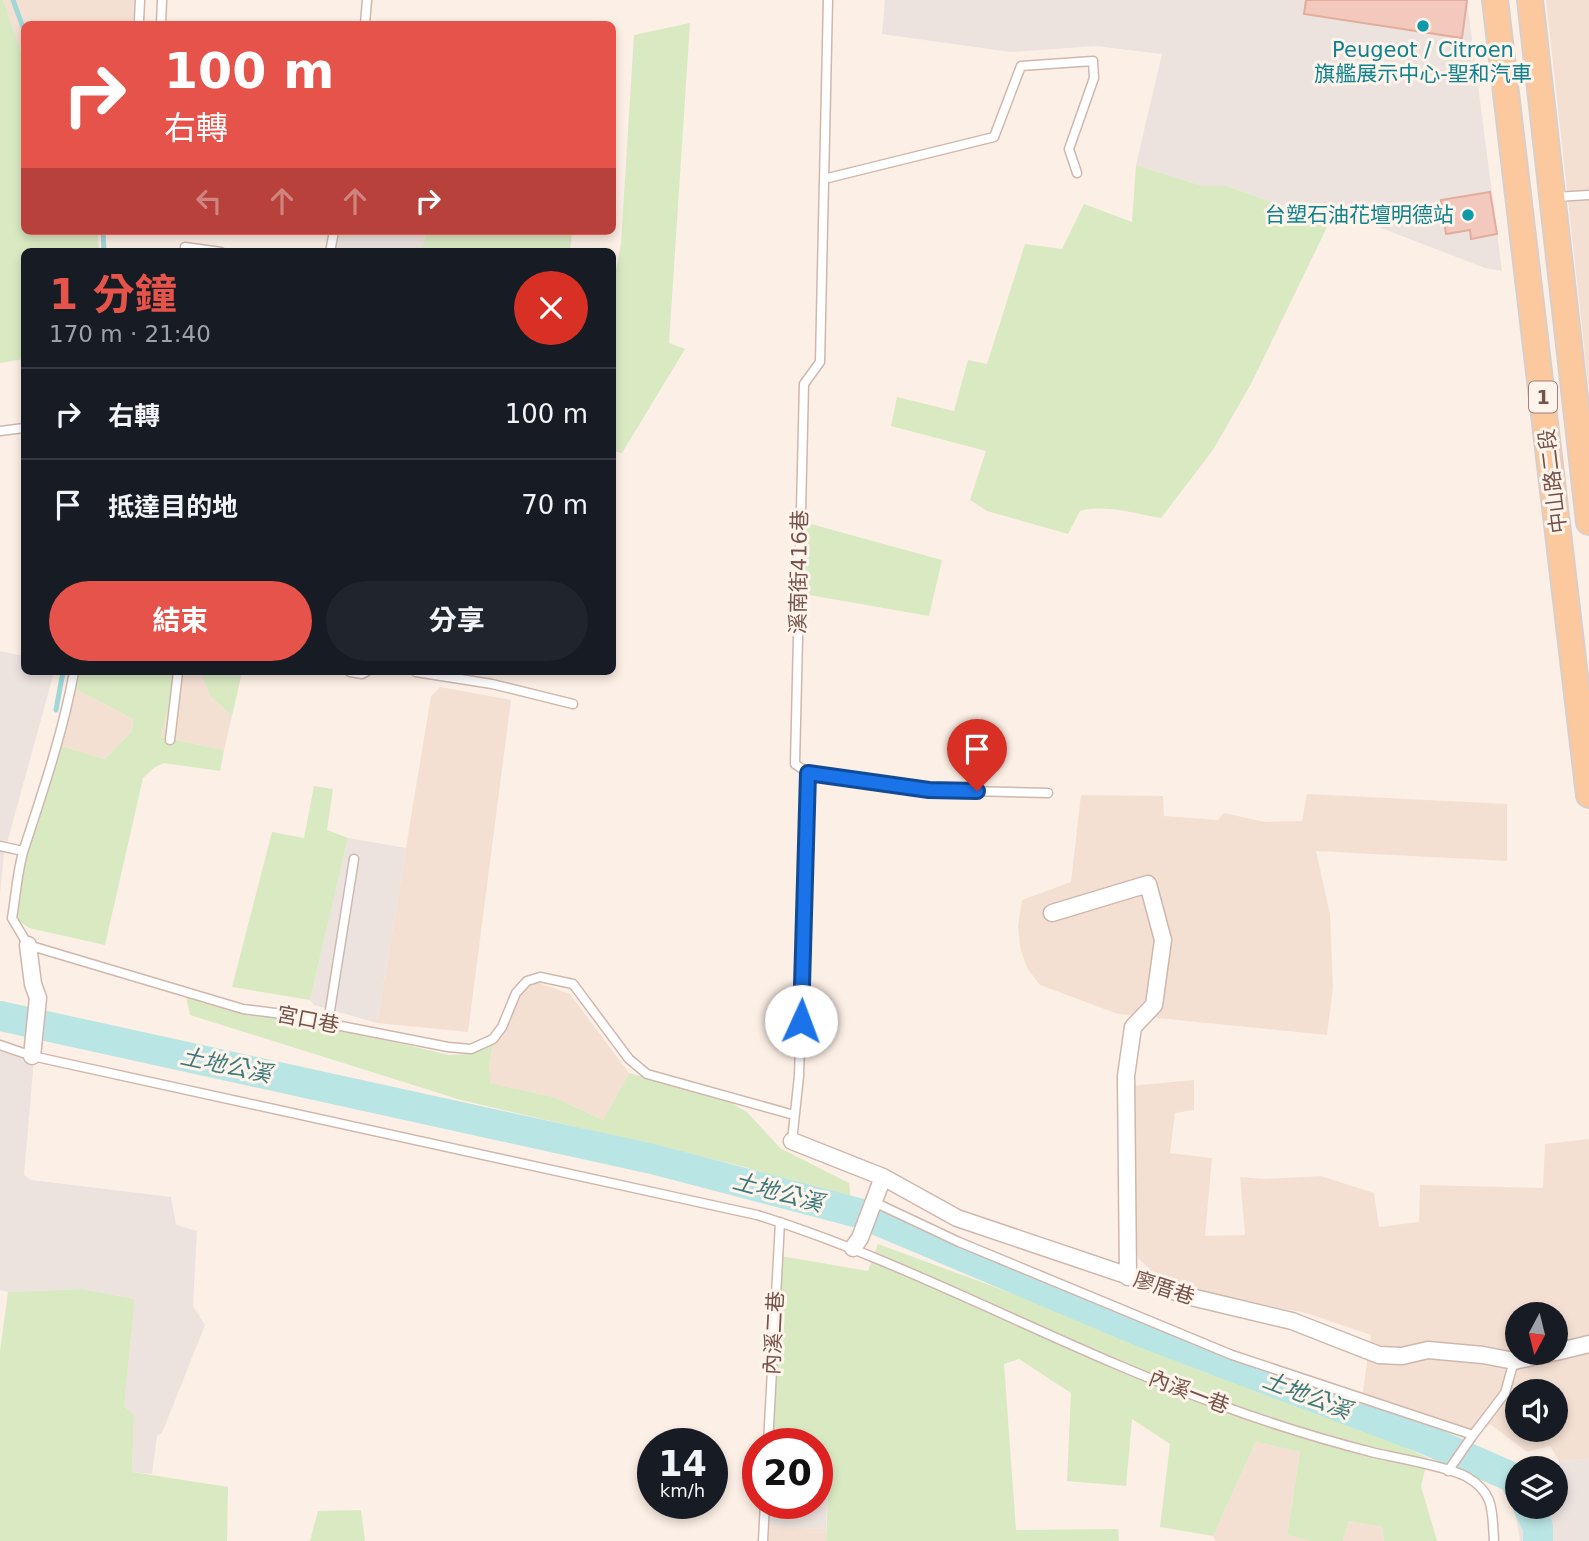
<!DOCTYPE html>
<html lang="zh-TW">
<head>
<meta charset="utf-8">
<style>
	body { margin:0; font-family:"DejaVu Sans","Noto Sans TC",sans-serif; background:#20242c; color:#f1f3f6; height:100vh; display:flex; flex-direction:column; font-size:26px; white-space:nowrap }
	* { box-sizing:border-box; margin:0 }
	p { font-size:23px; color:#9ea1a6 }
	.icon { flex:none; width:38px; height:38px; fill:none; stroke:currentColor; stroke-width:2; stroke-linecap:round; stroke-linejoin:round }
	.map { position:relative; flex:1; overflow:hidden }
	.panel { position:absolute; left:21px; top:248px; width:595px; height:427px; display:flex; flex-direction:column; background:#171b24; border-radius:10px; box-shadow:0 4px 10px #0003 }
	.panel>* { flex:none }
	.top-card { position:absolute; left:21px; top:21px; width:595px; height:214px; border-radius:10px; box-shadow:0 4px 10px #0003; background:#e6534a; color:#fff; overflow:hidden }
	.needle { width:46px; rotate:187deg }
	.fabs { position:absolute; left:1505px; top:1302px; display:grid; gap:14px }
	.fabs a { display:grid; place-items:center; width:63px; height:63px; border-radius:50%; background:#171b24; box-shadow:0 4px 10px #0003; font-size:35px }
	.speed { position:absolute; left:637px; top:1428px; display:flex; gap:14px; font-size:35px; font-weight:700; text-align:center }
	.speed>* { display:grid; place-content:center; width:91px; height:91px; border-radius:50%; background:#171b24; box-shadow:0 4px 10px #0003; line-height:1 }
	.speed small { font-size:18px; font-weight:400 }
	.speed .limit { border:10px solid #d22; background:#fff; color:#111 }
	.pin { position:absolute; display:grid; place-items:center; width:60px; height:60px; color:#fff; margin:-72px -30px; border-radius:50% 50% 50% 0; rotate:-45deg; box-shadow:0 0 7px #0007 }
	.pin .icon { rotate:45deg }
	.me { position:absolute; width:77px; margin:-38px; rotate:2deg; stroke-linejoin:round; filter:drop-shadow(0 0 5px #0008) }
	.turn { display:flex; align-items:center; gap:24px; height:147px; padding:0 28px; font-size:32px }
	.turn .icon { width:91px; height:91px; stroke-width:2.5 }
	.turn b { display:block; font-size:49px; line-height:60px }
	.lanes { display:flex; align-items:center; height:66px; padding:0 28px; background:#0003; justify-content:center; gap:35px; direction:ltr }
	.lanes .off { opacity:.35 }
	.round { display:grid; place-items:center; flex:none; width:74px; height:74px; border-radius:37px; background:#20242c }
	.summary { display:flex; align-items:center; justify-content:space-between; height:119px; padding:0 28px }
	h1 { font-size:42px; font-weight:700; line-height:52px; color:#e6534a }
	.primary-button { display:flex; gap:14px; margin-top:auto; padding:14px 28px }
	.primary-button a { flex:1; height:80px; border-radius:42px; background:#e6534a; color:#fff; font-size:28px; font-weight:700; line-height:80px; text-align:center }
	.primary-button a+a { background:#20242c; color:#f1f3f6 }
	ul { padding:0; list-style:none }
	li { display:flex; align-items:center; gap:21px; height:91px; padding:0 28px; border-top:2px solid #363941 }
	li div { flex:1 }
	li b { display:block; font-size:26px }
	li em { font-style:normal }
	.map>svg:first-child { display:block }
</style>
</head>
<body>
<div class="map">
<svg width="1589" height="1541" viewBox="0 0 1589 1541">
	<rect width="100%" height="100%" fill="#fcefe5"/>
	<!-- residential -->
	<path fill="#f4e0d3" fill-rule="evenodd" d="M 3,0 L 135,0 L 133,24 L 24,24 L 24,59 Z
		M 1546,0 L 1589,0 L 1589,391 Z
		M 171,672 L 200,672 L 211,697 L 232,716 L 224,750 L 161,737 L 173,689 Z
		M 67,685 L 133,719 L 132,731 L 105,759 L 55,744 Z
		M 440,687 L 511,700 L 468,1032 L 377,1023 L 431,696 Z
		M 1307,794 L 1507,804 L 1507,861 L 1316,851 L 1330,914 L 1333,987 L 1327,1035 L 1118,1014 L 1040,985 L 1027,968 L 1020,947 L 1018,926 L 1022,900 L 1071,882 L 1081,795 L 1163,796 L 1164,816 L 1218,820 L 1224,813 L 1265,822 L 1302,821 Z
		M 536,982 L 570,994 L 629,1073 L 603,1120 L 554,1097 L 489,1083 L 489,1065 L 494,1041 L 511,991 L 518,985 Z
		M 1194,1080 L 1194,1110 L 1175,1113 L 1170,1153 L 1212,1158 L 1205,1236 L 1245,1235 L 1240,1177 L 1264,1179 L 1321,1176 L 1374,1193 L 1379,1227 L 1419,1222 L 1420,1185 L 1543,1188 L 1545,1144 L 1589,1139 L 1589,1459 L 1559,1461 L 1550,1446 L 1527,1452 L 1490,1424 L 1474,1438 L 1362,1397 L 1371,1335 L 1306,1313 L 1193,1290 L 1162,1280 L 1153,1272 L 1139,1259 L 1132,1245 L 1129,1086 ZM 1517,1314 L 1556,1314 L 1556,1353 L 1517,1353 ZM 1517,1391 L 1556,1391 L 1556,1430 L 1517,1430 Z
		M 1256,1442 L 1300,1452 L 1287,1535 L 1311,1541 L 1215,1541 L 1213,1536 Z
		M 1349,1521 L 1382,1527 L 1384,1541 L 1343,1541 Z
		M 761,1526 L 826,1529 L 826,1541 L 760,1541 Z"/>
	<!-- industrial -->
	<path fill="#ece3df" d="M 885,0 L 1467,0 L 1502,271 L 1485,268 L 1358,219 L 1333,217 L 1329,223 L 1227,186 L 1203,186 L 1136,165 L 1162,54 L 1096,46 L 1011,52 L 882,34 Z
		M 334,231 L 427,231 L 421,252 L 332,252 Z
		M 0,651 L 24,656 L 24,672 L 54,672 L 4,854 L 0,893 Z
		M 348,838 L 406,848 L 377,1023 L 314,1005 L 310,1000 Z
		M 0,1049 L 34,1059 L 24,1175 L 31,1180 L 171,1197 L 176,1225 L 197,1231 L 193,1306 L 205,1325 L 162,1433 L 157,1435 L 152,1474 L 132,1472 L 134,1415 L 124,1406 L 135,1299 L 82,1289 L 9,1292 L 0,1290 Z
		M 1589,1459 L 1589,1541 L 1520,1541 L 1512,1491 L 1517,1490 L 1517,1507 L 1556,1507 L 1556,1485 L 1561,1484 L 1559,1461 Z
		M 817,1466 L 829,1468 L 826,1529 L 761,1526 L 762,1503 L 817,1503 Z"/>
	<!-- green -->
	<path fill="#d9eac3" d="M 0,0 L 3,0 L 24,59 L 24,231 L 98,231 L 99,252 L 24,252 L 24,359 L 0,363 Z
		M 690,23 L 669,343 L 685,349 L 622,453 L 613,451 L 613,287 L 621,243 L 634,35 Z
		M 1136,165 L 1203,186 L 1227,186 L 1329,223 L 1251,384 L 1213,450 L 1161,518 C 1134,514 1107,504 1080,511 L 1068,534 L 987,511 L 970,500 L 986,451 L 891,426 L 897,397 L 954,411 L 968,360 L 987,364 L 1025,244 L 1062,249 L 1084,204 L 1132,222 Z
		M 427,231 L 572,231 L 570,252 L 421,252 Z
		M 800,521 L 942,560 L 929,616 L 798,593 Z
		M 69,672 L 171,672 L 173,689 L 161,737 L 224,750 L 220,771 L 164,763 L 154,768 L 143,778 L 105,945 L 29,928 L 19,921 L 14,914 L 19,856 L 55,744 L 105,759 L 132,731 L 133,719 L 67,685 Z
		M 200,672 L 242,672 L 232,716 L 211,697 Z
		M 314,786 L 333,789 L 327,830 L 348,838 L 310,1000 L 232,987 L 272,832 L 304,838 Z
		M 186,997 L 227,1003 L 449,1055 L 467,1054 L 494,1041 L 489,1065 L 490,1083 L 554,1097 L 603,1120 L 629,1073 L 728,1101 L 747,1112 L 780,1148 L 849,1183 L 851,1200 L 745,1167 L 461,1100 L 190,1015 Z
		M 878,1244 L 1304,1401 L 1428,1458 L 1421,1486 L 1437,1541 L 1384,1541 L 1382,1527 L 1349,1521 L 1343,1541 L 1311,1541 L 1287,1535 L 1300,1452 L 1256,1442 L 1213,1536 L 1160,1527 L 1170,1444 L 1132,1419 L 1126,1486 L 1067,1481 L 1071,1393 L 1019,1359 L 1004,1364 L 1016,1530 L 1118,1529 L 1119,1541 L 826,1541 L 829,1469 L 817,1466 L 817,1444 L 766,1443 L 781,1256 L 868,1271 Z
		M 82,1289 L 135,1299 L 124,1406 L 134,1415 L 132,1472 L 228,1487 L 227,1541 L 0,1541 L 0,1351 L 8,1292 Z
		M 361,1510 L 365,1541 L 397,1541 L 310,1541 L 318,1511 Z"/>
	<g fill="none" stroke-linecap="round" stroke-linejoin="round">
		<!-- stream -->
		<path stroke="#9fd8d7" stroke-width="5" d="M 13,0 L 24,30
			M 103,231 L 104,252
			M 56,710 L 63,672"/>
		<!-- river -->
		<path stroke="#b9e6e5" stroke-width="30" d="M 0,1016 L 652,1159 L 862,1214 L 1144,1333 L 1427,1440 L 1514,1478 L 1517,1485
			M 1528,1507 L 1538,1527 L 1538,1541"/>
	</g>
	<!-- building -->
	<path fill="#f2c9bc" stroke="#e4ac9d" stroke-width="2" d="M 1306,0 L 1467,0 L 1462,38 L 1304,14 Z
		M 1490,192 L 1497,234 L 1471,239 L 1470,230 L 1446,234 L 1441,200 Z"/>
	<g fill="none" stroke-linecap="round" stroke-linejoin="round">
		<!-- service casing -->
		<g stroke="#d0b7ae" stroke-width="11">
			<path id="service" d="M 139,21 L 140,0
				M 161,24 L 162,0
				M 365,24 L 367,0
				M 824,179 L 994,137 L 1021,66 L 1093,61 L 1094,78 L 1069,149 L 1077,173
				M 1555,197 L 1589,195
				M 185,252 L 185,247 L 221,252
				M 330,252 L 334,231
				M 0,431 L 24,428
				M 74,672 C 63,732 43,791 24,849 C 17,871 16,896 12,918 L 28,945 L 243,1009 L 275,1013 L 448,1047 L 471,1049 L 493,1039 L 502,1027 L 516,993 L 527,981 L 540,977 L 573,984 L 629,1059 L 647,1074 L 794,1115
				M 350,672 L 362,674 L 366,672
				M 416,672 L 492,684 L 573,704
				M 170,740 L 178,672
				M 808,773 L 929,790 L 1048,793
				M 0,846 L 23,851
				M 328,1023 L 354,859
				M 0,1045 L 32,1056 L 757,1215 C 918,1265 1065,1351 1223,1406 C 1272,1424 1324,1440 1375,1453 C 1398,1458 1449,1467 1467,1477 C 1495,1493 1492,1512 1494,1541
				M 792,1141 L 799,1076 L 808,773 L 795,764 L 804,384 L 820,362 L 828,0
				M 874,1202 L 959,1242 L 1232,1355 L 1473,1435 L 1505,1393 L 1514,1361
				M 768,1444 L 780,1222
				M 1448,1471 L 1473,1435
				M 763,1541 L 765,1503"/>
		</g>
		<!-- minor casing -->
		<g stroke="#d0b7ae" stroke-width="19">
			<path id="minor" d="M 1052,913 L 1148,884 L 1163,940 L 1154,1005 L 1133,1027 L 1126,1076 L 1128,1277
				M 28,945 L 33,984 L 38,998 L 32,1056
				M 792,1141 L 883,1177 L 957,1218 L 1191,1297 L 1292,1321 L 1379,1355 L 1402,1356 L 1428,1350 L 1483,1355 L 1514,1361 L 1551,1353
				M 853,1248 L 860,1238 L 883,1177
				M 1556,1352 L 1589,1344"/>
		</g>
		<!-- primary casing -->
		<g stroke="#d8cfcc" stroke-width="28">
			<path id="primary" d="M 1495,0 L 1589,795
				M 1530,0 L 1589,522"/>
		</g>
		<!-- service -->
		<use href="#service" stroke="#fff" stroke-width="8"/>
		<!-- minor -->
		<use href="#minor" stroke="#fff" stroke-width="16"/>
		<!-- primary -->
		<use href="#primary" stroke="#fbc99d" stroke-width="24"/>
	</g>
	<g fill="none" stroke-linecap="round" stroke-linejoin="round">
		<!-- route casing -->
		<g stroke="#114b97" stroke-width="18">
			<path id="route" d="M 801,1021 L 808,773 L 929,790 L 977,791"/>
		</g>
		<!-- route -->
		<use href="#route" stroke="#1a73e8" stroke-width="12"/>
	</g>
	<!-- markers -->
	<g fill="#0f9aa8" stroke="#fff4eb" stroke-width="2.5">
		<circle cx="1423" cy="26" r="7"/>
		<circle cx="1468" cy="215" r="7"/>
	</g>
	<g text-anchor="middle" stroke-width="6" stroke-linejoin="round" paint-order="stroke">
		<!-- shield labels -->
		<rect fill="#fff4eb" stroke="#9e837a" stroke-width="2" x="1529" y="381.5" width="28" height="31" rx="5"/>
		<g font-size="19" font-weight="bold" fill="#75524a">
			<text x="1543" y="404">1</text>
		</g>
		<!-- culture labels -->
		<g font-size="21" fill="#0d838f" stroke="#fff4eb">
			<text x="1423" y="57">Peugeot / Citroen<tspan x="1423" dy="24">旗艦展示中心-聖和汽車</tspan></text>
			<text x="1454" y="222" text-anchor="end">台塑石油花壇明德站</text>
		</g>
		<!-- street labels -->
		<g font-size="21" fill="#75524a" stroke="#fff4eb">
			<text transform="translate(1553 481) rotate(-97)" y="7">中山路二段</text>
			<text transform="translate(799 572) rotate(-89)" y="7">溪南街416巷</text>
			<text transform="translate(308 1020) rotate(11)" y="7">宮口巷</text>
			<text transform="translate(1164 1288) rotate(18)" y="7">廖厝巷</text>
			<text transform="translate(774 1333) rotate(-87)" y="7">內溪二巷</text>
			<text transform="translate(1189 1392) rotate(21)" y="7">內溪一巷</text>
		</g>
		<!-- water labels -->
		<g font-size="23" font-style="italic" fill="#3d7a7b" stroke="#fff4eb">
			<text transform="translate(226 1065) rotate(12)" y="8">土地公溪</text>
			<text transform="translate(778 1192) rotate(15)" y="8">土地公溪</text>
			<text transform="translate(1307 1395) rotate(21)" y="8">土地公溪</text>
		</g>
	</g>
</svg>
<div class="fabs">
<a><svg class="needle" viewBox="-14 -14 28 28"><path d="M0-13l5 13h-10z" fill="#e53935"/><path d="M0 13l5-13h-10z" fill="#9ea1a6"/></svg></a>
<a><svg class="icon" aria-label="sound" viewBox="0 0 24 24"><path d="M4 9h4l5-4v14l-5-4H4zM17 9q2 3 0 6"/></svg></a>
<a><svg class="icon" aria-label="layers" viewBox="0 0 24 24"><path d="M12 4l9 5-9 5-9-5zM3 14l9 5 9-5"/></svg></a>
</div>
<div class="speed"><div>14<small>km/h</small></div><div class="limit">20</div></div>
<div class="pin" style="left:977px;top:791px;background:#d93025"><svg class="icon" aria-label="arrive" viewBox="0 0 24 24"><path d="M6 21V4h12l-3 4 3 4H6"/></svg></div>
<svg class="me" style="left:801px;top:1021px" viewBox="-20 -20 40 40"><circle r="19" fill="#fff"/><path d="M0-13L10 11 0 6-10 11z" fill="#1a73e8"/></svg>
<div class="top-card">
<div class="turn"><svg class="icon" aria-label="right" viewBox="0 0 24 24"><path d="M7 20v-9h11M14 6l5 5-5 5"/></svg><div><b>100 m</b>右轉</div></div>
<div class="lanes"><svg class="icon off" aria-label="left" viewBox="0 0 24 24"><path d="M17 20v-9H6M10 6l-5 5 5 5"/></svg><svg class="icon off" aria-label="ahead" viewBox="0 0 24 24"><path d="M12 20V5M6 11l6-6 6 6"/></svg><svg class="icon off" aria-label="ahead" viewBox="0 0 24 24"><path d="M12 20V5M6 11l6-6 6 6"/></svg><svg class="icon" aria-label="right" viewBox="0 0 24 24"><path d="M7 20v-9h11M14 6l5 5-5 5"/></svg></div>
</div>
<section class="panel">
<div class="summary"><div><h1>1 分鐘</h1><p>170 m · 21:40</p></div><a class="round" style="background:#d93025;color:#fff"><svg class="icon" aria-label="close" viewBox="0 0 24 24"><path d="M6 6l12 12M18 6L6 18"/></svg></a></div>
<ul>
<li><svg class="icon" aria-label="right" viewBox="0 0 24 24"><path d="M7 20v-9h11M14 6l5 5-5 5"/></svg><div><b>右轉</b></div><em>100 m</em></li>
<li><svg class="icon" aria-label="arrive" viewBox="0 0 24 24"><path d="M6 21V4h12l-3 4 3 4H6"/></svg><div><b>抵達目的地</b></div><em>70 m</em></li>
</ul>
<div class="primary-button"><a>結束</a><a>分享</a></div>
</section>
</div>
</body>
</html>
